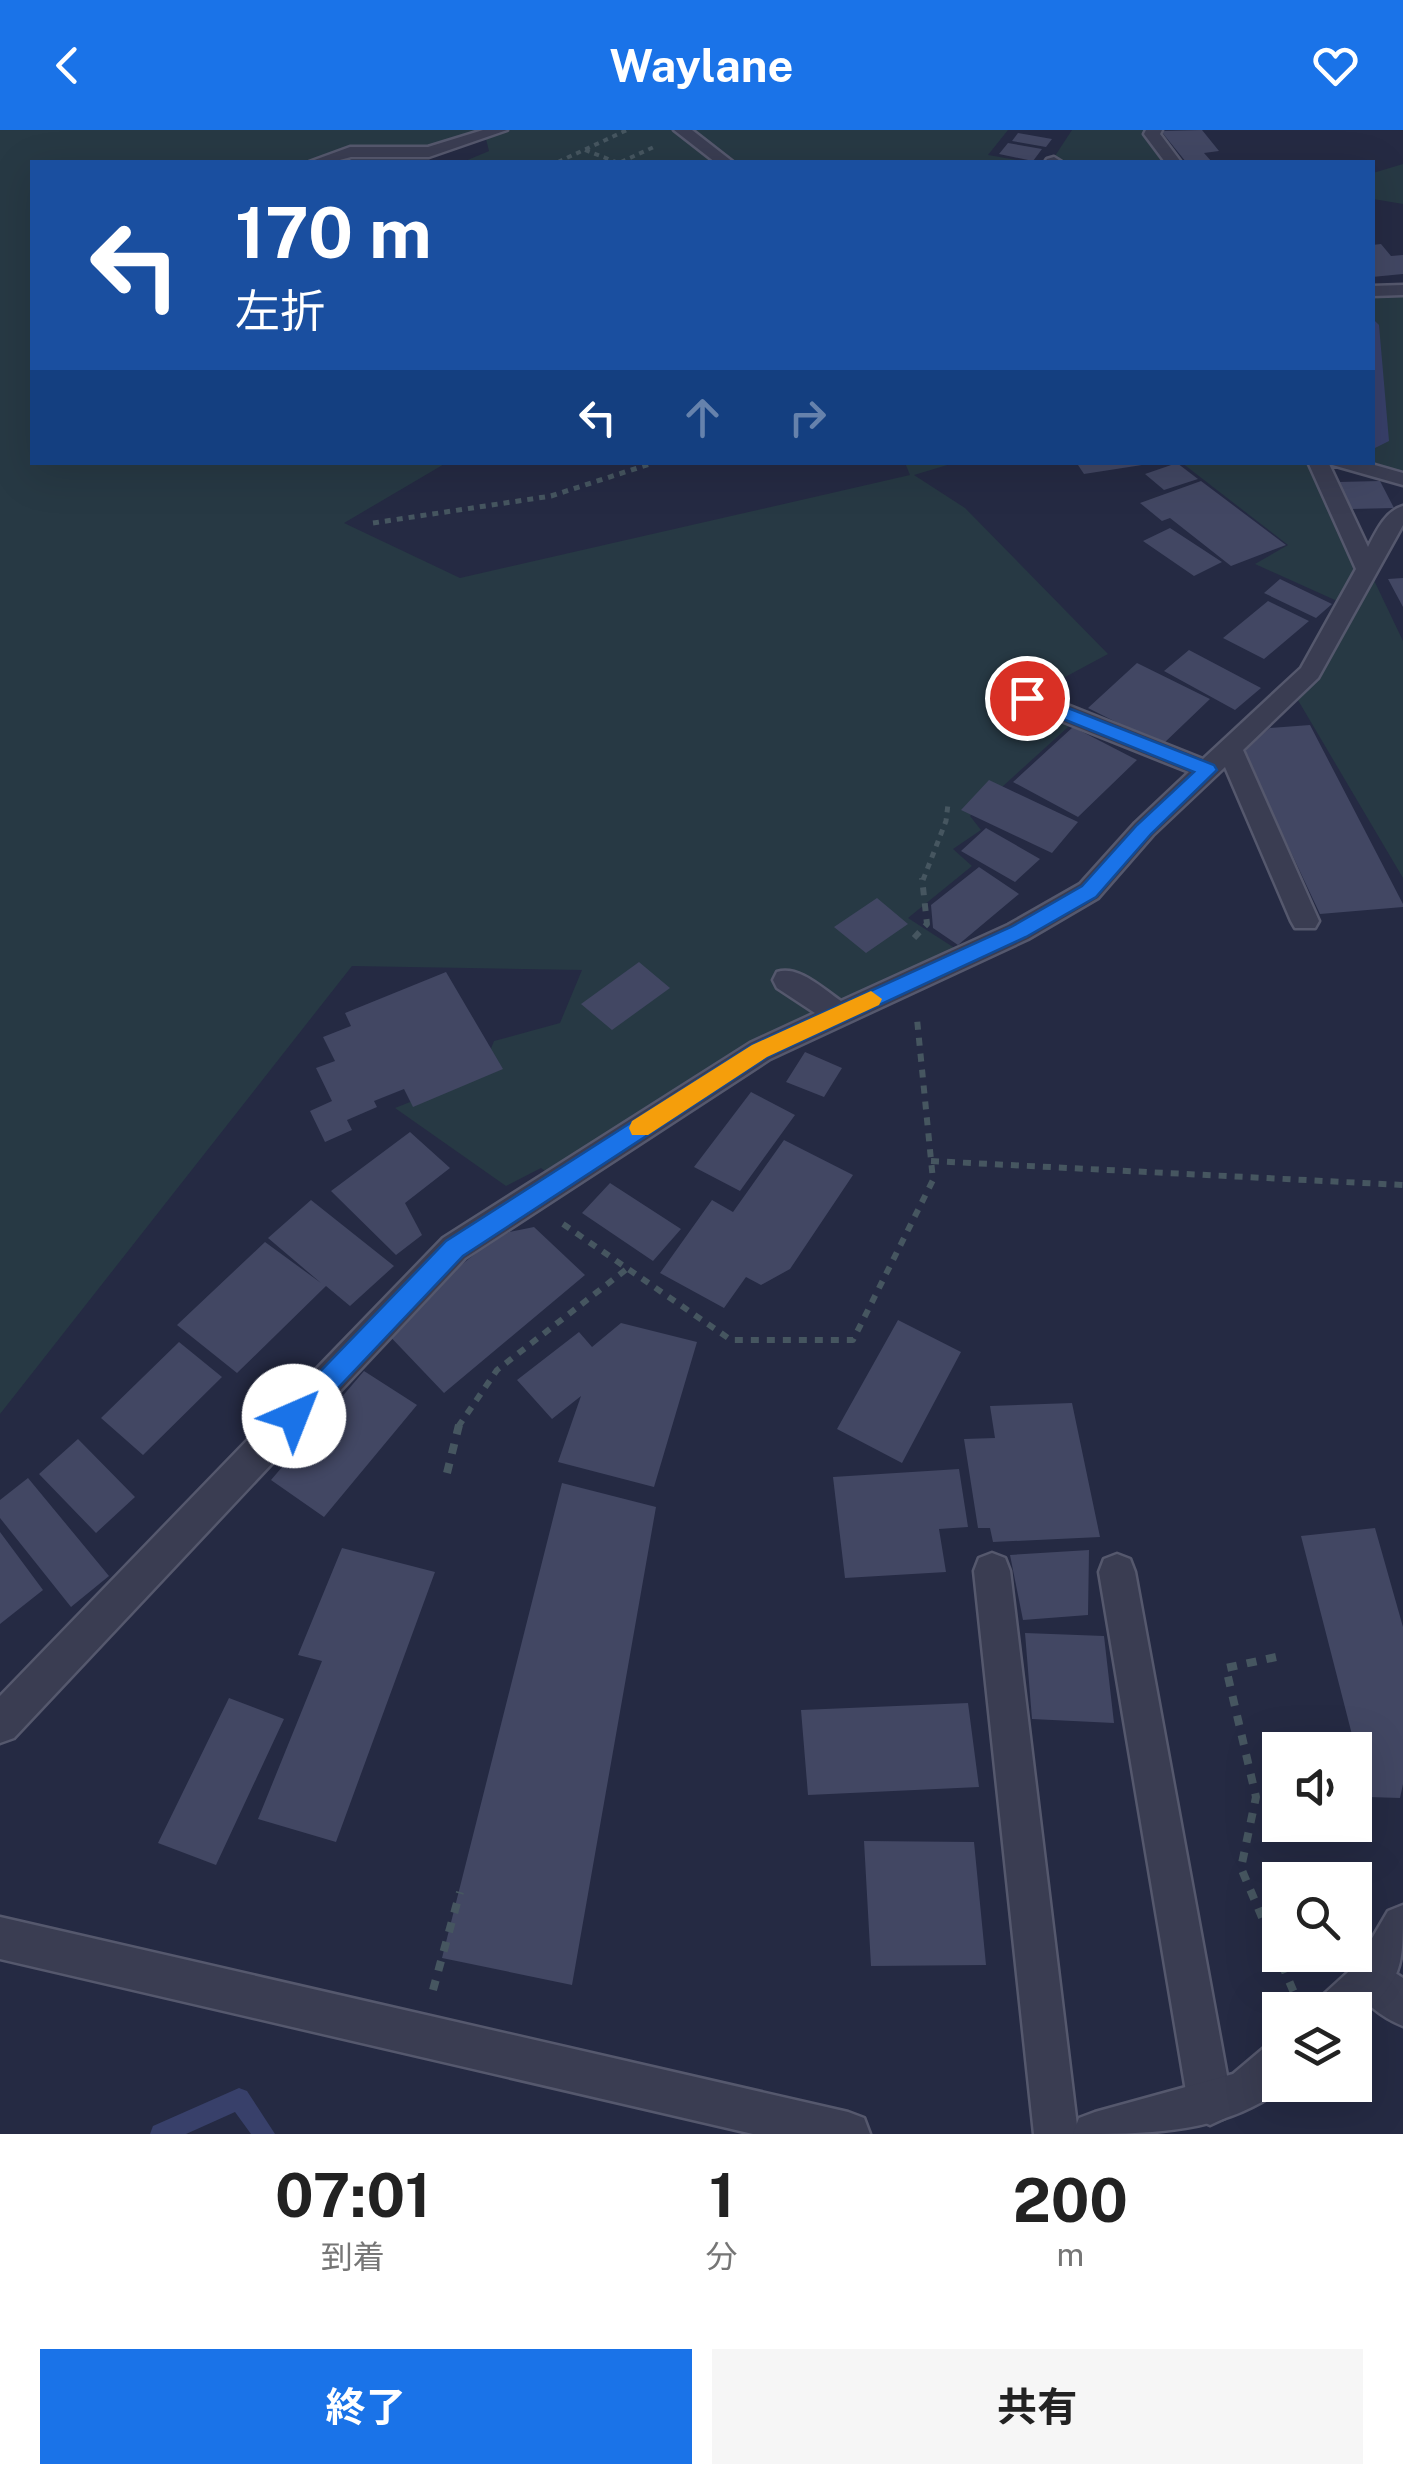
<!DOCTYPE html>
<html lang="ja">
<head>
<meta charset="utf-8">
<style>
	body { margin:0; font-family:"Public Sans","Noto Sans JP",sans-serif; background:#f6f6f6; color:#222; height:100vh; display:flex; flex-direction:column; font-size:38px; white-space:nowrap }
	* { box-sizing:border-box; margin:0 }
	p { font-size:32px; color:#767676 }
	.icon { flex:none; width:55px; height:55px; fill:none; stroke:currentColor; stroke-width:2; stroke-linecap:round; stroke-linejoin:round }
	.map { position:relative; height:2004px; overflow:hidden }
	.details { display:flex; flex-direction:column; background:#fff; flex:1 }
	.details>* { flex:none }
	.top-card { position:absolute; left:30px; top:30px; width:1345px; height:305px; border-radius:0px; box-shadow:0 10px 40px #0002; background:#1a4fa0; color:#fff; overflow:hidden }
	.tools { position:absolute; left:1262px; top:1602px; display:grid; gap:20px }
	.tools a { display:grid; place-items:center; width:110px; height:110px; border-radius:0px; background:#fff; box-shadow:0 10px 40px #0002; font-size:50px }
	.pin { position:absolute; display:grid; place-items:center; width:85px; height:85px; color:#fff; margin:-42px; border:5px solid #fff; border-radius:50%; box-shadow:0 2px 10px #0007 }
	.me { position:absolute; width:110px; margin:-55px; rotate:44deg; stroke-linejoin:round; filter:drop-shadow(0 0 8px #0008) }
	.turn { display:flex; align-items:center; gap:35px; height:210px; padding:0 40px; font-size:45px }
	.turn .icon { width:130px; height:130px; stroke-width:2.5 }
	.turn b { display:block; font-size:70px; line-height:85px }
	.lanes { display:flex; align-items:center; height:95px; padding:0 40px; background:#0003; justify-content:center; gap:50px; direction:ltr }
	.lanes .off { opacity:.35 }
	.eta { display:flex; justify-content:space-evenly; align-items:center; height:170px; text-align:center }
	.eta b { font-size:60px; font-weight:700; line-height:70px }
	.action { display:flex; gap:20px; margin-top:auto; padding:20px 40px }
	.action a { flex:1; height:115px; border-radius:0px; background:#1a73e8; color:#fff; font-size:40px; font-weight:700; line-height:115px; text-align:center }
	.action a+a { background:#f6f6f6; color:#222 }
	header { display:flex; justify-content:space-between; align-items:center; height:130px; padding:0 40px; background:#1a73e8; color:#fff; font-size:45px; font-weight:700 }
	.map>svg:first-child { display:block }
</style>
</head>
<body>
<header><svg class="icon" aria-label="back" viewBox="0 0 24 24"><path d="M15 5l-7 7 7 7"/></svg>Waylane<svg class="icon" aria-label="heart" viewBox="0 0 24 24"><path d="M12 20l-8-8c-3-5 5-10 8-4 3-6 11-1 8 4z"/></svg></header>
<div class="map">
<svg width="1403" height="2004" viewBox="0 0 1403 2004">
	<rect width="100%" height="100%" fill="#252a43"/>
	<!-- green -->
	<path fill="#273944" d="M 0,0 L 1008,0 L 988,25 L 1028,32 L 463,32 L 489,21 L 485,5 L 429,22 L 350,22 L 317,32 L 32,32 L 32,332 L 446,333 L 344,393 L 460,448 L 910,345 L 905,333 L 954,333 L 914,345 L 965,378 L 1108,524 L 1028,567 L 1078,588 L 970,686 L 981,700 L 953,719 L 972,736 L 908,788 L 967,826 L 762,920 L 558,1051 L 541,1038 L 506,1056 L 395,978 L 481,944 L 494,911 L 560,893 L 582,840 L 352,836 L 0,1284 Z
		M 1072,0 L 1155,0 L 1166,25 L 1173,32 L 1051,32 Z
		M 1403,34 L 1403,74 L 1373,69 L 1373,43 Z
		M 1403,160 L 1403,349 L 1338,333 L 1372,332 L 1378,195 L 1373,188 L 1373,161 Z
		M 1182,333 L 1318,333 L 1403,511 L 1403,748 L 1292,560 L 1346,475 L 1255,434 L 1288,415 Z"/>
	<!-- water -->
	<path fill="#38406a" d="M 1372,188 L 1379,195 L 1389,311 L 1375,318 Z"/>
	<g fill="none" stroke-linecap="round" stroke-linejoin="round">
		<!-- stream -->
		<path fill="#38406a" fill-rule="evenodd" d="M 239,1958 L 247,1961 L 275,2004 L 251,2004 L 235,1982 L 186,2004 L 150,2004 L 153,1996 Z"/>
	</g>
	<!-- building -->
	<path fill="#424763" d="M 1202,0 L 1219,21 L 1204,23 L 1212,32 L 1186,32 L 1161,1 Z
		M 1018,3 L 1052,9 L 1046,17 L 1012,11 Z
		M 1008,13 L 1042,19 L 1033,31 L 999,24 Z
		M 1381,114 L 1391,126 L 1403,125 L 1403,144 L 1372,147 L 1372,115 Z
		M 1076,332 L 1142,332 L 1142,335 L 1084,344 Z
		M 1177,333 L 1198,349 L 1164,360 L 1145,344 Z
		M 1201,351 L 1286,415 L 1231,436 L 1170,388 L 1162,391 L 1140,373 Z
		M 1380,351 L 1394,378 L 1351,379 L 1338,352 Z
		M 1170,398 L 1222,432 L 1194,446 L 1143,411 Z
		M 1403,448 L 1403,477 L 1388,449 Z
		M 1280,449 L 1332,474 L 1316,488 L 1264,463 Z
		M 1268,471 L 1309,491 L 1264,529 L 1223,508 Z
		M 1189,520 L 1261,558 L 1235,580 L 1164,541 Z
		M 1137,533 L 1210,569 L 1162,615 L 1088,578 Z
		M 1310,595 L 1403,774 L 1403,777 L 1320,784 L 1243,620 L 1270,598 Z
		M 1073,597 L 1137,630 L 1078,687 L 1013,652 Z
		M 989,650 L 1078,692 L 1052,723 L 961,680 Z
		M 986,698 L 1040,729 L 1015,752 L 961,721 Z
		M 979,737 L 1019,764 L 958,815 L 933,798 L 931,775 Z
		M 877,768 L 908,794 L 866,823 L 834,797 Z
		M 639,832 L 670,858 L 612,900 L 581,874 Z
		M 446,842 L 503,939 L 413,977 L 404,959 L 374,971 L 377,977 L 347,990 L 352,1000 L 325,1012 L 310,981 L 332,971 L 316,938 L 335,931 L 323,907 L 351,896 L 345,883 Z
		M 805,922 L 842,938 L 824,967 L 786,952 Z
		M 751,962 L 795,985 L 740,1061 L 694,1037 Z
		M 410,1002 L 450,1038 L 405,1073 L 422,1105 L 396,1125 L 331,1061 Z
		M 784,1010 L 853,1045 L 790,1139 L 761,1155 L 746,1147 L 724,1178 L 660,1143 L 712,1070 L 733,1082 Z
		M 610,1053 L 681,1099 L 653,1131 L 582,1083 Z
		M 311,1070 L 394,1136 L 350,1176 L 326,1156 L 237,1243 L 177,1195 L 265,1112 L 321,1153 L 268,1108 Z
		M 534,1097 L 585,1145 L 444,1263 L 382,1198 L 500,1104 Z
		M 898,1190 L 961,1222 L 902,1333 L 837,1299 Z
		M 621,1193 L 697,1212 L 654,1357 L 558,1332 L 581,1266 L 552,1289 L 517,1250 L 579,1202 L 592,1217 Z
		M 179,1212 L 222,1247 L 143,1325 L 101,1288 Z
		M 364,1241 L 417,1275 L 324,1387 L 271,1350 Z
		M 1072,1273 L 1100,1407 L 993,1412 L 990,1398 L 978,1398 L 964,1309 L 995,1308 L 990,1276 Z
		M 78,1309 L 135,1367 L 96,1403 L 39,1344 Z
		M 959,1339 L 968,1397 L 939,1399 L 946,1442 L 845,1448 L 833,1347 Z
		M 28,1348 L 109,1446 L 71,1477 L 0,1388 L 0,1370 Z
		M 562,1353 L 656,1377 L 572,1855 L 442,1828 Z
		M 1375,1398 L 1403,1497 L 1403,1654 L 1400,1668 L 1368,1667 L 1301,1406 Z
		M 0,1402 L 43,1460 L 0,1494 Z
		M 342,1418 L 435,1442 L 336,1712 L 258,1689 L 322,1531 L 298,1525 Z
		M 1089,1420 L 1088,1485 L 1023,1490 L 1010,1425 Z
		M 1025,1503 L 1104,1506 L 1114,1593 L 1032,1589 Z
		M 229,1568 L 284,1589 L 216,1735 L 158,1713 Z
		M 968,1573 L 979,1657 L 808,1665 L 801,1580 Z
		M 864,1711 L 974,1712 L 986,1835 L 871,1836 Z"/>
	<g fill="none" stroke-linecap="round" stroke-linejoin="round">
		<!-- minor casing -->
		<g stroke="#55586d" stroke-width="5">
			<path id="minor" d="M 483,0 L 507,0 L 429,27 L 351,27 L 332,32 L 309,32 L 350,17 L 428,17 Z
				M 674,0 L 692,0 L 733,32 L 715,32 Z
				M 1146,0 L 1162,0 L 1160,4 L 1181,32 L 1165,32 L 1144,4 Z
				M 1054,27 L 1062,32 L 1045,32 L 1047,29 Z
				M 1403,155 L 1403,165 L 1372,166 L 1372,156 Z
				M 1308,332 L 1364,332 L 1403,343 L 1403,355 L 1329,334 L 1368,417 C 1376,402 1385,381 1403,376 L 1403,395 L 1318,548 L 1243,620 L 1319,791 L 1315,798 L 1295,798 L 1291,791 L 1225,637 L 1153,705 L 1098,768 L 1028,809 L 770,929 L 465,1128 L 14,1608 L 0,1613 L 0,1566 L 443,1108 L 750,913 L 815,883 L 777,858 L 773,850 L 777,842 C 799,835 823,859 841,871 L 1008,795 L 1080,754 L 1135,693 L 1189,642 L 1019,574 L 1015,568 L 1019,562 L 1035,562 L 1203,629 L 1301,538 L 1356,439 Z
				M 992,1423 L 1005,1428 L 1010,1441 L 1078,2004 L 1034,2004 L 974,1441 L 979,1428 Z
				M 1117,1424 L 1130,1429 L 1135,1442 L 1232,1973 L 1225,1988 L 1210,1995 L 1195,1988 L 1188,1973 L 1099,1442 L 1104,1429 Z
				M 1372,1828 L 1403,1848 L 1403,1896 C 1381,1887 1360,1871 1351,1849 L 1357,1834 Z"/>
		</g>
		<!-- tertiary casing -->
		<g stroke="#55586d" stroke-width="5">
			<path id="tertiary" d="M 1403,1775 C 1403,1841 1403,1848 1355,1893 L 1355,1880 L 1317,1880 L 1323,1865 L 1357,1834 L 1388,1781 Z
				M 0,1787 L 848,1982 L 864,1988 L 870,2004 L 753,2004 L 0,1829 Z
				M 1280,1910 L 1280,1955 L 1287,1955 C 1225,2004 1151,2004 1073,2004 L 1079,1988 L 1095,1982 L 1233,1944 L 1265,1917 Z"/>
		</g>
		<!-- path-far3 -->
		<path stroke="#465660" stroke-width="4" stroke-dasharray="5 5" stroke-linecap="butt" d="M 585,20 L 616,32
			M 252,32 L 268,32
			M 558,32 L 627,0
			M 621,32 L 656,16"/>
		<!-- path-far2 -->
		<path stroke="#465660" stroke-width="5" stroke-dasharray="6 6" stroke-linecap="butt" d="M 373,393 L 551,366 L 656,332
			M 923,750 L 946,691 L 948,674"/>
		<!-- path-far1 -->
		<path stroke="#465660" stroke-width="6" stroke-dasharray="8 8" stroke-linecap="butt" d="M 914,808 L 927,794 L 922,748
			M 931,1031 L 1403,1055
			M 563,1094 L 731,1210 L 853,1210 L 933,1050 L 917,889
			M 458,1297 L 497,1240 L 628,1138"/>
		<!-- path -->
		<path stroke="#465660" stroke-width="8" stroke-dasharray="10 10" stroke-linecap="butt" d="M 447,1343 L 459,1295
			M 1276,1527 L 1226,1538 L 1256,1667 L 1241,1738 L 1295,1865
			M 433,1860 L 460,1762"/>
		<!-- minor -->
		<use href="#minor" fill="#3a3d52" fill-rule="evenodd"/>
		<!-- tertiary -->
		<use href="#tertiary" fill="#3a3d52" fill-rule="evenodd"/>
	</g>
	<!-- route -->
	<path fill="#1a73e8" stroke="#114b97" stroke-width="2.5" d="M 1027,562 L 1214,635 L 1217,640 L 1151,704 L 1096,767 L 1026,807 L 767,927 L 463,1126 L 303,1295 L 294,1298 L 285,1295 L 281,1286 L 285,1278 L 446,1111 L 752,915 L 1011,797 L 1082,756 L 1137,695 L 1194,642 L 1021,572 L 1018,568 Z"/>
	<!-- slow -->
	<path fill="#f59e0b" d="M 871,861 L 882,869 L 879,875 L 767,927 L 648,1005 L 632,1005 L 629,998 L 632,991 L 752,915 Z"/>
</svg>
<div class="tools">
<a><svg class="icon" aria-label="sound" viewBox="0 0 24 24"><path d="M4 9h4l5-4v14l-5-4H4zM17 9q2 3 0 6"/></svg></a>
<a><svg class="icon" aria-label="search" viewBox="0 0 24 24"><circle cx="10" cy="10" r="6"/><path d="M15 15l6 6"/></svg></a>
<a><svg class="icon" aria-label="layers" viewBox="0 0 24 24"><path d="M12 4l9 5-9 5-9-5zM3 14l9 5 9-5"/></svg></a>
</div>
<div class="pin" style="left:1027px;top:568px;background:#d93025"><svg class="icon" aria-label="arrive" viewBox="0 0 24 24"><path d="M6 21V4h12l-3 4 3 4H6"/></svg></div>
<svg class="me" style="left:294px;top:1286px" viewBox="-20 -20 40 40"><circle r="19" fill="#fff"/><path d="M0-13L10 11 0 6-10 11z" fill="#1a73e8"/></svg>
<div class="top-card">
<div class="turn"><svg class="icon" aria-label="left" viewBox="0 0 24 24"><path d="M17 20v-9H6M10 6l-5 5 5 5"/></svg><div><b>170 m</b>左折</div></div>
<div class="lanes"><svg class="icon" aria-label="left" viewBox="0 0 24 24"><path d="M17 20v-9H6M10 6l-5 5 5 5"/></svg><svg class="icon off" aria-label="ahead" viewBox="0 0 24 24"><path d="M12 20V5M6 11l6-6 6 6"/></svg><svg class="icon off" aria-label="right" viewBox="0 0 24 24"><path d="M7 20v-9h11M14 6l5 5-5 5"/></svg></div>
</div>
</div>
<section class="details">
<div class="eta">
<div><b>07:01</b><p>到着</p></div>
<div><b>1</b><p>分</p></div>
<div><b>200</b><p>m</p></div>
</div>
<div class="action"><a>終了</a><a>共有</a></div>
</section>
</body>
</html>
